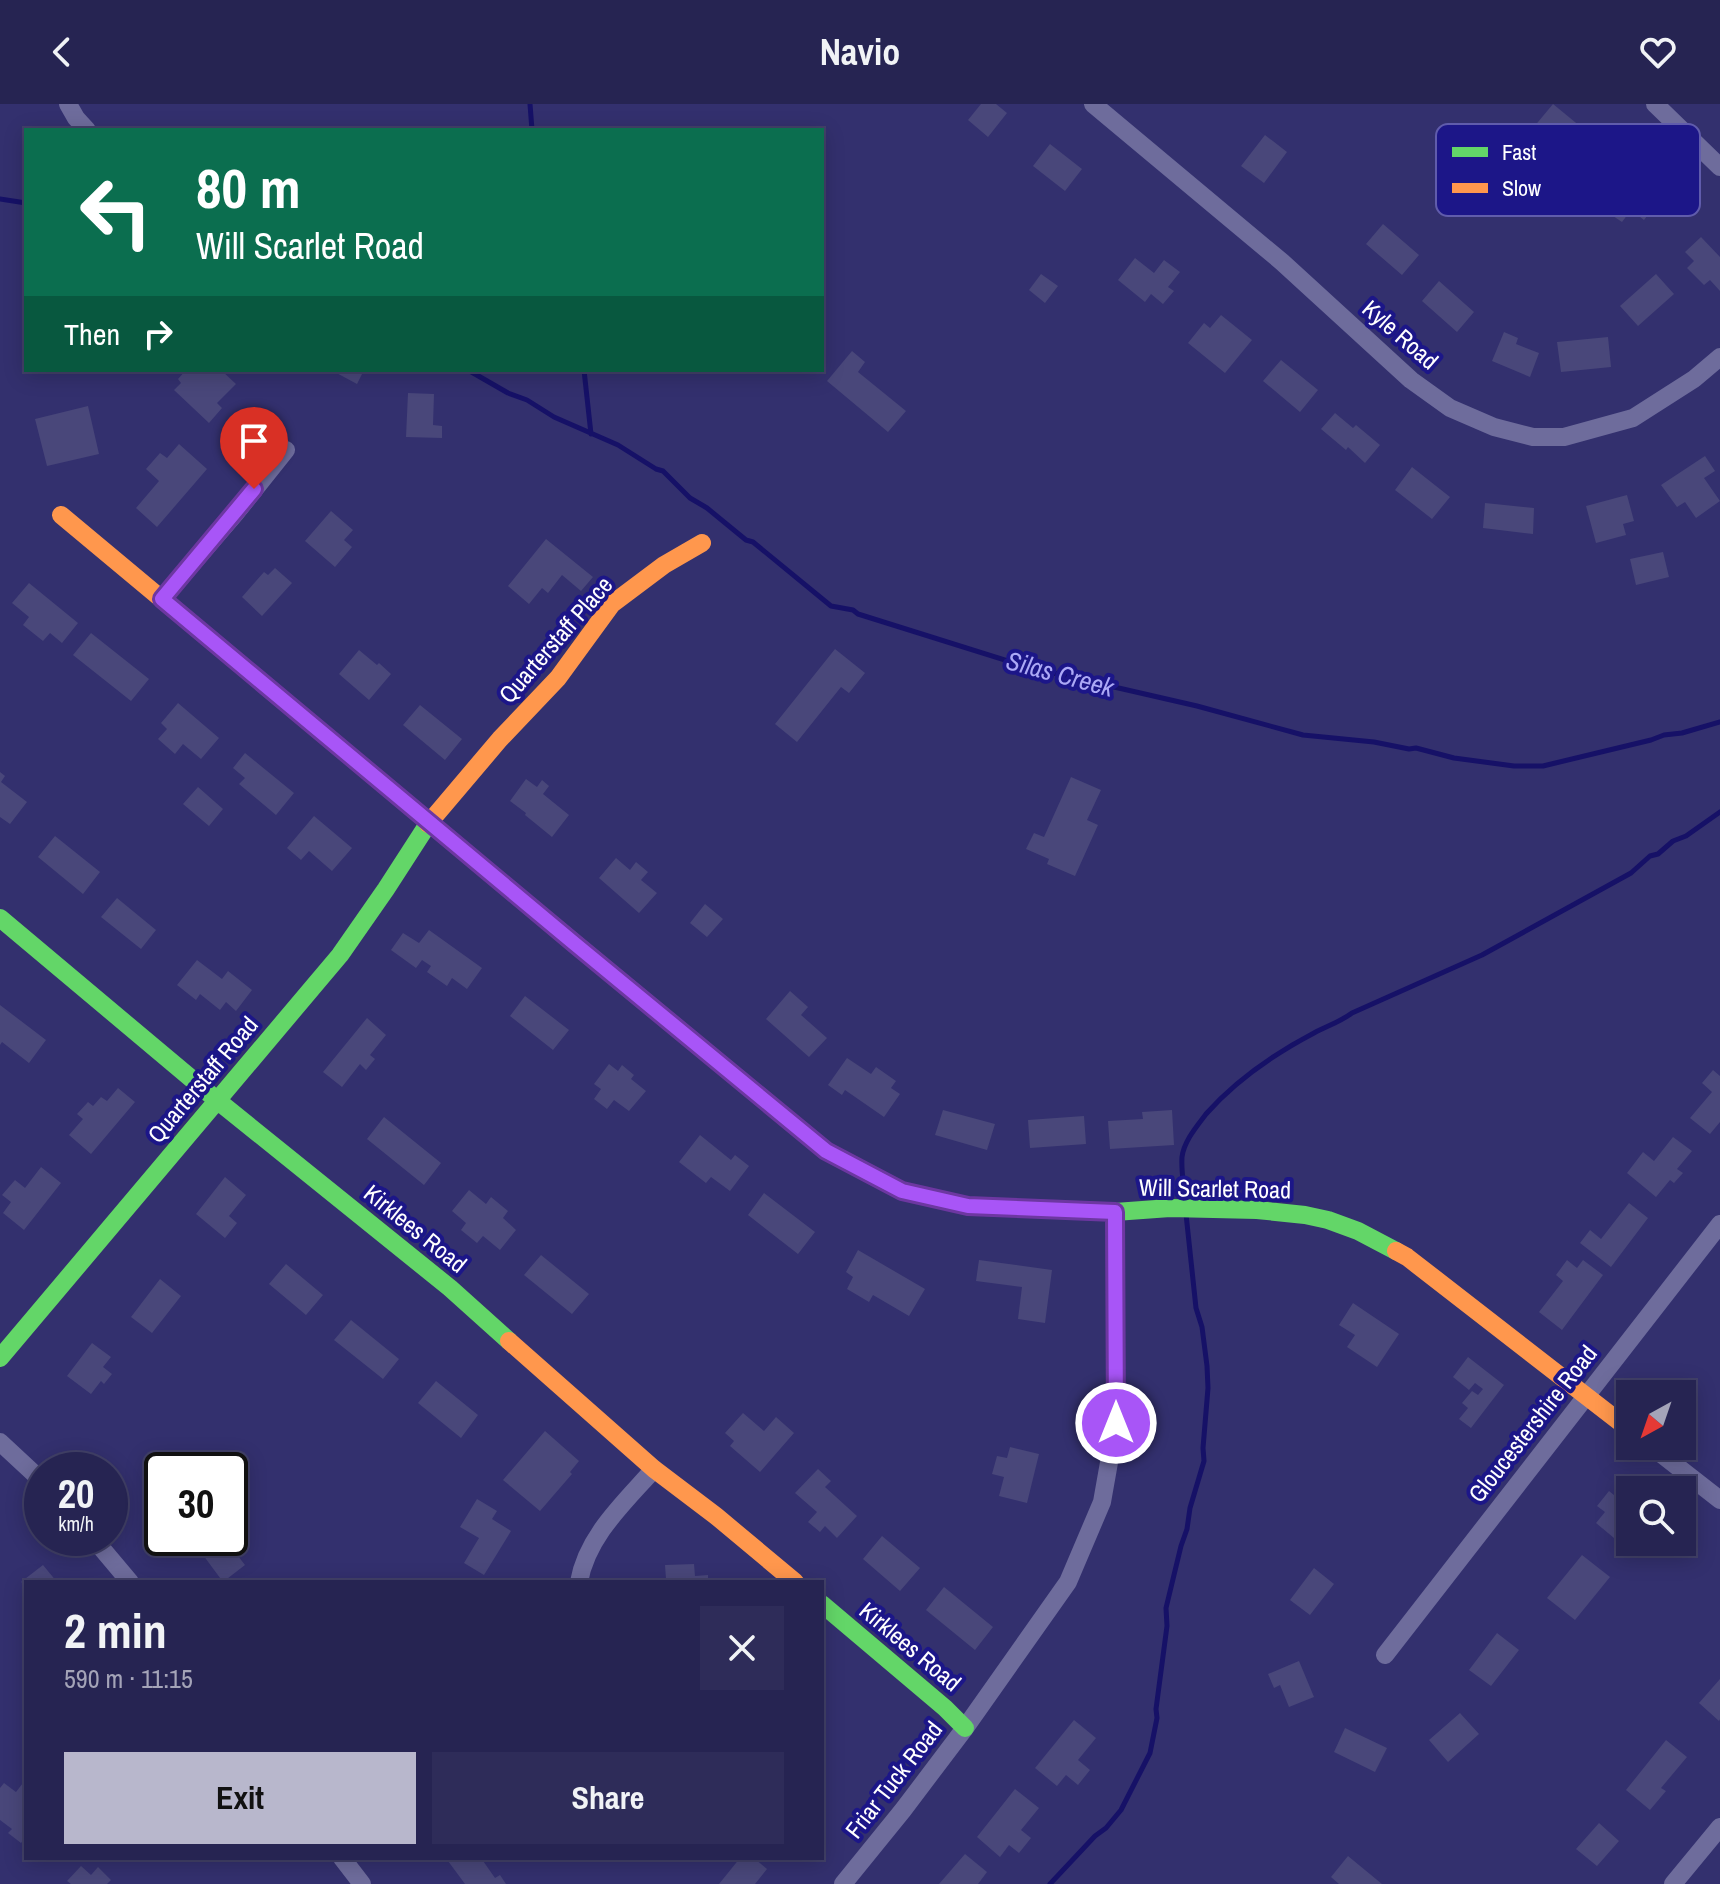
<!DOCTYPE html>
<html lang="en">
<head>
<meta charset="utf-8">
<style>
	body { margin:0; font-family:"Archivo Narrow",sans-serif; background:#2e2c59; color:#f1f3f6; height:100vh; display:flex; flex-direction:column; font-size:30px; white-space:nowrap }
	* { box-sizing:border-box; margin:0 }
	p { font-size:26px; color:#a4a4b8 }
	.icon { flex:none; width:44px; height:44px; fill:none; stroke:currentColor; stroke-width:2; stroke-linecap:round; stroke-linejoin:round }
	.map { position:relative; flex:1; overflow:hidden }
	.panel { position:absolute; left:24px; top:1476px; width:800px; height:280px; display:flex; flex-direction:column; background:#262452; border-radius:0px; box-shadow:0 4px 20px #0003,0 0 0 2px #424169 }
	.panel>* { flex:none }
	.top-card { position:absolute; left:24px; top:24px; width:800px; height:244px; border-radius:0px; box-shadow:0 4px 20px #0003,0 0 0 2px #424169; background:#0b6e4f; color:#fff; overflow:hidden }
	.needle { width:52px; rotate:220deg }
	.fabs { position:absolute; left:1616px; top:1276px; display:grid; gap:16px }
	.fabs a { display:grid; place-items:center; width:80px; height:80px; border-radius:0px; background:#262452; box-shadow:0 4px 20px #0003,0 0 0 2px #424169; font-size:40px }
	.speed { position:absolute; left:24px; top:1348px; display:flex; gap:16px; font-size:40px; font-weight:700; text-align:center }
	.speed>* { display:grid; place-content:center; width:104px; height:104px; border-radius:50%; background:#262452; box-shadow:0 4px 20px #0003,0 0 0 2px #424169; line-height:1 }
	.speed small { font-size:20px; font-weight:400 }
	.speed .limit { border:4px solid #111; border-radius:12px; background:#fff; color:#111 }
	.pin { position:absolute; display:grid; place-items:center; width:68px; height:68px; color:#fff; margin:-82px -34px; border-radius:50% 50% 50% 0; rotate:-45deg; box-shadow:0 0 8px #0007 }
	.pin .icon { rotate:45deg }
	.me { position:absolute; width:88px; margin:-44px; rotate:0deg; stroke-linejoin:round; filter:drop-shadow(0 0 6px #0008) }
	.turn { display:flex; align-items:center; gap:28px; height:168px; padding:0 40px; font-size:36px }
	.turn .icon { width:104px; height:104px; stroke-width:2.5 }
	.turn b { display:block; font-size:56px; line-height:68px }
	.then { display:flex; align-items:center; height:76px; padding:0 40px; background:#0003; gap:16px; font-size:30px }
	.round { display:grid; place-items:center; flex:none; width:84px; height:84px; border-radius:0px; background:#2e2c59 }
	.summary { display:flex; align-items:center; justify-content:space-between; height:136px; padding:0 40px }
	h1 { font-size:48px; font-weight:700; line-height:60px }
	.button { display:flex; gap:16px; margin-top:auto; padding:16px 40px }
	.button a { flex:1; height:92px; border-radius:0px; background:#b8b7cc; color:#111; font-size:32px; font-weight:700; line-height:92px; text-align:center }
	.button a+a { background:#2e2c59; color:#f1f3f6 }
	header { display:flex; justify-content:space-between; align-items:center; height:104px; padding:0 40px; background:#262452; font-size:36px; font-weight:700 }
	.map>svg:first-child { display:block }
</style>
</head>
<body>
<header><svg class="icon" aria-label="back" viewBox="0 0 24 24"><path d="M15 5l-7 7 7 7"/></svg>Navio<svg class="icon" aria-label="heart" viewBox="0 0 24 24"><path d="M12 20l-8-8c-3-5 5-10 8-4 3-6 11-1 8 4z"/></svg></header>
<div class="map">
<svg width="1720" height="1780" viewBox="0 0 1720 1780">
	<rect width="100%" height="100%" fill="#33306e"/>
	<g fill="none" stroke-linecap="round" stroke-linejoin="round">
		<!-- stream -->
		<path stroke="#161167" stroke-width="5" d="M 530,0 L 532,26
			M 0,95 L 26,99
			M 468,266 L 508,289 L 527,296 L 554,313 L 618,341 L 656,365 L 663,367 L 690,394 L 707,404 L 746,436 L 753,438 L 831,502 L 853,506 L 858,510 L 1027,563 L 1197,602 L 1303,631 L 1374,638 L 1409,645 L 1416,644 L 1454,654 L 1514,662 L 1543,662 L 1651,636 L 1664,631 L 1682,629 L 1720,618
			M 584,266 L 591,330
			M 1185,1096 C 1184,1082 1181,1067 1182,1053 C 1184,1037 1197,1022 1206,1010 C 1236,976 1274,950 1314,929 C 1327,922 1340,918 1352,909 L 1482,851 L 1631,769 L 1650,752 L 1658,750 L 1673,737 L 1686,732 L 1720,708
			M 1050,1780 L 1095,1732 L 1106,1724 L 1121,1706 L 1150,1649 L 1157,1614 L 1156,1605 L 1167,1522 L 1166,1504 L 1181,1442 L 1187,1425 L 1190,1404 L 1204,1357 L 1203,1344 L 1208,1284 L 1207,1262 L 1202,1223 L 1196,1204 L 1186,1110"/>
	</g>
	<!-- building -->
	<path fill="#49477a" d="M 981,0 L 996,0 L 1007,9 L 988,33 L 968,16 Z
		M 1553,0 L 1592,32 L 1572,56 L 1533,24 Z
		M 1265,31 L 1287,48 L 1264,79 L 1241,62 Z
		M 1050,40 L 1082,65 L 1065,87 L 1033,62 Z
		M 1640,71 L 1664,90 L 1644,116 L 1631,106 L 1622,118 L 1610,110 Z
		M 1383,120 L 1419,151 L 1402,171 L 1366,140 Z
		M 1701,133 L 1720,153 L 1720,187 L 1710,176 L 1704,181 L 1687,164 L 1694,157 L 1685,148 Z
		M 1135,154 L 1154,169 L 1164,156 L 1180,168 L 1168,183 L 1174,187 L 1163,200 L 1151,190 L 1145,198 L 1118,176 Z
		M 1041,170 L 1058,182 L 1045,199 L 1029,186 Z
		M 1656,170 L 1674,190 L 1638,222 L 1620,202 Z
		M 1439,177 L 1474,208 L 1457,228 L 1422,197 Z
		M 1221,211 L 1252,236 L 1225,269 L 1188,239 L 1204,219 L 1210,224 Z
		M 1504,228 L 1518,234 L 1516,240 L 1539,249 L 1530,273 L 1492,257 Z
		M 1608,233 L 1611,263 L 1561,268 L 1557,238 Z
		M 852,247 L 865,258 L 858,268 L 906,307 L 888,328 L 827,277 Z
		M 1281,256 L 1318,286 L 1300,308 L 1263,277 Z
		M 186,266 L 191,270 L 195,266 L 221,266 L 236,280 L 217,299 L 222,304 L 209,319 L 174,286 L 181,279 L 178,275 Z
		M 331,266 L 364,266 L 357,280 Z
		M 408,289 L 434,290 L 433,321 L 442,322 L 442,334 L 406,333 Z
		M 88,302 L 99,350 L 47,362 L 35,315 Z
		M 1335,309 L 1353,324 L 1356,321 L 1380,341 L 1365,359 L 1348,343 L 1346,346 L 1321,325 Z
		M 179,340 L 207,365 L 157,423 L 136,404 L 159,377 L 146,365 L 160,349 L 167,354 Z
		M 1705,352 L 1715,367 L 1704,374 L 1720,397 L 1696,414 L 1685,398 L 1677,403 L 1661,381 Z
		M 1412,363 L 1450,393 L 1432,415 L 1395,386 Z
		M 1627,391 L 1634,417 L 1623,420 L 1626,431 L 1596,439 L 1586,402 Z
		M 1485,399 L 1534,404 L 1533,430 L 1483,424 Z
		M 331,407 L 353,426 L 344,436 L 352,443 L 335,463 L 305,437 Z
		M 546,435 L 593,473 L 581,487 L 562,471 L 548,489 L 542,484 L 529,500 L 508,482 Z
		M 1663,448 L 1669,473 L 1636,481 L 1630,455 Z
		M 275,464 L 292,479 L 262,512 L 242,493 L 264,468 L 268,471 Z
		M 29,479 L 78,519 L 62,539 L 50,529 L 43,537 L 23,521 L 29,513 L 12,499 Z
		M 91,529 L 149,575 L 131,597 L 73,551 Z
		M 835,545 L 865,569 L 849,589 L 841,583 L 797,638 L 775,620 Z
		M 359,546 L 377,561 L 379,559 L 391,570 L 369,596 L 339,570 Z
		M 178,599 L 219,634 L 201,655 L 183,640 L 175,650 L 158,635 L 167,625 L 161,619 Z
		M 420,601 L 462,635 L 445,656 L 403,621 Z
		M 245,649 L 294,689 L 276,711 L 239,680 L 245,674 L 233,664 Z
		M 0,668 L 5,672 L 1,678 L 27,698 L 10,720 L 0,713 Z
		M 1071,673 L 1101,686 L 1087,716 L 1098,721 L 1075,772 L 1047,760 L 1049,755 L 1026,745 L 1034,729 L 1044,733 Z
		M 526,675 L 537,683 L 542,676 L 549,682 L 543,690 L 569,711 L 552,733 L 525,711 L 526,709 L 510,697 Z
		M 198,683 L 223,705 L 209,722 L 183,700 Z
		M 314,712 L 352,744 L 332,767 L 309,747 L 301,756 L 287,744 Z
		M 55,732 L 100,768 L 83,790 L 38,753 Z
		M 616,754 L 630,766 L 636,758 L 648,768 L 641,776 L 657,789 L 639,809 L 599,774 Z
		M 117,794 L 156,826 L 141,845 L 101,813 Z
		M 705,800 L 723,815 L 707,833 L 690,819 Z
		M 429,826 L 482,864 L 467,885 L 452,874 L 447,882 L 427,868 L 431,862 L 422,856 L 416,864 L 391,846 L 403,829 L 419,839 Z
		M 197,856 L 222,875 L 228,867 L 252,886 L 236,907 L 226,898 L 220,906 L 200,890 L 196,896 L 177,881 Z
		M 790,887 L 808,903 L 801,911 L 827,934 L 809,953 L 766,915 Z
		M 525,892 L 569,926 L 553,946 L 510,912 Z
		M 0,901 L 46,936 L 29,959 L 2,938 L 0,941 Z
		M 367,914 L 386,931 L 370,951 L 375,955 L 366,966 L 360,960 L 342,983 L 323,968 Z
		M 847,954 L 871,970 L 876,963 L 896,977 L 891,984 L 900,990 L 884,1013 L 845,986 L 842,991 L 828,981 Z
		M 609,960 L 618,967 L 622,961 L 634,971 L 631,975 L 646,987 L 629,1007 L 614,996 L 607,1005 L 594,995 L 601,985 L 594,980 Z
		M 1713,966 L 1720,972 L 1720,1018 L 1710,1030 L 1690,1014 L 1712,988 L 1702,979 Z
		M 118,984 L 135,998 L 91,1050 L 69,1031 L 83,1015 L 77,1010 L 88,998 L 93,1002 L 101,993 L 107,997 Z
		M 943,1006 L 995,1020 L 987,1046 L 935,1031 Z
		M 1172,1006 L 1174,1041 L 1110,1045 L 1108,1017 L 1143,1015 L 1142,1008 Z
		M 1084,1012 L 1086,1040 L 1030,1044 L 1028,1016 Z
		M 384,1013 L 441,1059 L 424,1081 L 367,1035 Z
		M 700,1031 L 731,1056 L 735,1051 L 749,1062 L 730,1087 L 711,1073 L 706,1079 L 679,1058 Z
		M 1673,1033 L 1692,1047 L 1677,1065 L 1683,1069 L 1674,1079 L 1670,1076 L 1656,1093 L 1627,1069 L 1643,1048 L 1654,1057 Z
		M 41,1063 L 61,1079 L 24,1126 L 3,1109 L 11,1098 L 2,1091 L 15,1076 L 25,1084 Z
		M 225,1073 L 246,1091 L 229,1112 L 237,1119 L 225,1134 L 196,1110 Z
		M 469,1086 L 486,1100 L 491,1093 L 508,1107 L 503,1114 L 516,1126 L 500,1146 L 483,1132 L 477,1139 L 461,1126 L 466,1119 L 452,1107 Z
		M 764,1089 L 815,1128 L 798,1150 L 748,1111 Z
		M 1629,1099 L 1648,1114 L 1611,1163 L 1580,1139 L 1590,1126 L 1601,1135 Z
		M 858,1146 L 925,1185 L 909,1212 L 873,1191 L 869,1198 L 847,1185 L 853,1173 L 846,1168 Z
		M 541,1151 L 589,1190 L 572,1210 L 524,1171 Z
		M 979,1156 L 1052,1166 L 1045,1219 L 1018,1215 L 1022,1183 L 976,1177 Z
		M 1567,1156 L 1577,1164 L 1583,1156 L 1603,1171 L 1562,1226 L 1539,1208 L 1563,1177 L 1556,1171 Z
		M 286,1160 L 323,1191 L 306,1211 L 269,1180 Z
		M 160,1175 L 181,1192 L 152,1229 L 131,1213 Z
		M 1353,1199 L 1399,1230 L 1377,1263 L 1347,1243 L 1355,1231 L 1339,1221 Z
		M 351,1216 L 399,1255 L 383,1275 L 334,1236 Z
		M 92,1239 L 111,1253 L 103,1263 L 112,1270 L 104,1280 L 101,1277 L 91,1290 L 67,1272 Z
		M 1468,1253 L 1504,1281 L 1471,1324 L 1459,1315 L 1468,1304 L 1462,1299 L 1472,1287 L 1478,1291 L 1483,1285 L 1475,1279 L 1469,1286 L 1453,1273 Z
		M 436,1277 L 478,1311 L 461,1334 L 418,1299 Z
		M 743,1309 L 764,1327 L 776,1313 L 794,1329 L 760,1368 L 730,1342 L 734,1337 L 725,1329 Z
		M 545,1327 L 579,1357 L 570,1368 L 572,1370 L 540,1407 L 503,1376 Z
		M 1010,1343 L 1039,1350 L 1027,1399 L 999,1392 L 1004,1373 L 992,1370 L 997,1352 L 1007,1354 Z
		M 818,1365 L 831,1377 L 825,1383 L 857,1412 L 837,1434 L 825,1422 L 820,1428 L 808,1418 L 817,1408 L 795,1389 Z
		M 1609,1387 L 1630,1404 L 1630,1436 L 1619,1427 L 1614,1434 L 1596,1419 L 1605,1408 L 1597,1402 Z
		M 477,1395 L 497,1407 L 492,1415 L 511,1427 L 484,1471 L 464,1459 L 479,1434 L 460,1423 Z
		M 882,1432 L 920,1464 L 900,1487 L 863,1455 Z
		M 194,1434 L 224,1434 L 245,1461 L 223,1478 L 192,1436 Z
		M 1582,1451 L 1610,1473 L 1575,1516 L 1547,1494 Z
		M 694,1460 L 695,1472 L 708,1471 L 708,1478 L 656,1478 L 656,1476 L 666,1475 L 665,1461 Z
		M 43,1461 L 57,1478 L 26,1478 L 26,1481 L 21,1478 Z
		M 1314,1464 L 1334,1480 L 1310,1511 L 1290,1496 Z
		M 944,1483 L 993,1523 L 975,1546 L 926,1506 Z
		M 1497,1529 L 1519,1546 L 1491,1582 L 1469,1566 Z
		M 1299,1557 L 1314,1593 L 1289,1603 L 1280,1581 L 1274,1584 L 1268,1570 Z
		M 1720,1575 L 1720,1615 L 1719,1617 L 1699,1599 Z
		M 1460,1609 L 1479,1630 L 1448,1658 L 1429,1636 Z
		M 1074,1616 L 1096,1634 L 1078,1656 L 1090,1666 L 1078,1681 L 1066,1671 L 1057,1682 L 1035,1664 Z
		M 1345,1624 L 1387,1644 L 1375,1668 L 1334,1648 Z
		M 1666,1636 L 1687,1653 L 1661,1684 L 1666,1687 L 1650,1706 L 1626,1686 Z
		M 26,1675 L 26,1733 L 21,1739 L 8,1729 L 12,1725 L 0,1716 L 0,1684 L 4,1679 L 16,1688 Z
		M 1015,1685 L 1039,1704 L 1021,1726 L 1031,1734 L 1019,1749 L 1009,1741 L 1000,1753 L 977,1733 Z
		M 1599,1719 L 1619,1737 L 1597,1762 L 1576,1745 Z
		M 965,1750 L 987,1768 L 978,1780 L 939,1780 Z
		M 1348,1752 L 1382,1780 L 1339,1780 L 1331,1773 Z
		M 452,1754 L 481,1754 L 495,1774 L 500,1771 L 506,1780 L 465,1780 L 448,1757 Z
		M 740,1754 L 754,1754 L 767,1765 L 755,1780 L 719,1780 Z
		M 81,1762 L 91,1771 L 98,1763 L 111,1776 L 107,1780 L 71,1780 L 67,1777 Z"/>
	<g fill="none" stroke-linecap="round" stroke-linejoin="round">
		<!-- street -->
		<path stroke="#6e6c9c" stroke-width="18" d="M 68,0 L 76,14 L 87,26
			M 1093,0 L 1282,158 L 1411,276 L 1450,304 L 1494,323 L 1533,333 L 1564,333 L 1633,314 L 1694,275 L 1720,253
			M 1655,0 L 1720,63
			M 162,495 L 235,410 L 286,346
			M 0,1338 L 42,1377
			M 1651,1342 L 1720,1396
			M 93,1434 L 130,1478
			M 579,1478 C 587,1432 624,1399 654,1365
			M 1385,1551 L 1720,1120
			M 342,1754 L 362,1780
			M 843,1780 L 903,1706 L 965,1624 L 1068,1478 L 1102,1398 L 1116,1319 L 1115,1108
			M 1673,1780 L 1720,1723"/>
		<!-- fast -->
		<path stroke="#63d668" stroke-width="18" d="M 455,740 L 826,1047 L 902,1087 L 968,1102 L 1115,1108 L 1170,1104 L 1257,1106 L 1305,1111 L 1328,1116 L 1358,1127 L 1396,1147
			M 0,814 L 218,997 L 450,1184 L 509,1237
			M 0,1254 L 340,851 L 386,785 L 428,720
			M 822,1500 L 945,1604 L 965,1624"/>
		<!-- slow -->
		<path stroke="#ff974d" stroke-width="18" d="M 61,411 L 455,740
			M 428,720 L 500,635 L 558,574 L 612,500 L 664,461 L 702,439
			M 1396,1147 L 1407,1153 L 1630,1326
			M 509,1237 L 654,1365 L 716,1412 L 795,1478"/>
	</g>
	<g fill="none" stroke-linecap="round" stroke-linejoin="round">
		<!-- route casing -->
		<g stroke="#6d37a1" stroke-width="20">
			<path id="route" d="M 254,385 L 162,495 L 575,840 L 826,1047 L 902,1087 L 968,1102 L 1115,1108 L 1116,1319"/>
		</g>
		<!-- route -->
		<use href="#route" stroke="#a855f7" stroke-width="14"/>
	</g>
	<g text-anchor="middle" stroke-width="8" stroke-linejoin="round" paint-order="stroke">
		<!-- street labels -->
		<g font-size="24" fill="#fff" stroke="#1c1688">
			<text transform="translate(1400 231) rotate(41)" y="8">Kyle Road</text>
			<text transform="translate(556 536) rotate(-49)" y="8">Quarterstaff Place</text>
			<text transform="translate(203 976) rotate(-50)" y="8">Quarterstaff Road</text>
			<text transform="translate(1215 1085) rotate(1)" y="8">Will Scarlet Road</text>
			<text transform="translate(415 1125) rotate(39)" y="8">Kirklees Road</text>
			<text transform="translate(1533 1320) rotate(-52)" y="8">Gloucestershire Road</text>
			<text transform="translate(910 1543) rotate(40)" y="8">Kirklees Road</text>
			<text transform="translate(894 1676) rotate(-52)" y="8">Friar Tuck Road</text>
		</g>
		<!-- water labels -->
		<g font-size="26" font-style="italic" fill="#aca9f6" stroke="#1c1688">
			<text transform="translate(1060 570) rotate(15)" y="9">Silas Creek</text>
		</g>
	</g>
	<!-- legend -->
	<rect x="1436" y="20" width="264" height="92" rx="12" fill="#1c1688" stroke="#605cac" stroke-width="2"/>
	<rect x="1452" y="43" width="36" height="10" fill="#63d668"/>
	<rect x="1452" y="79" width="36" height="10" fill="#ff974d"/>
	<g font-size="22" fill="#fff">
		<text x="1502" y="56">Fast</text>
		<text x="1502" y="92">Slow</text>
	</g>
</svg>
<div class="fabs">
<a><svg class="needle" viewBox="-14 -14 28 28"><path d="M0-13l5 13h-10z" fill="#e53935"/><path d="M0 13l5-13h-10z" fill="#a4a4b8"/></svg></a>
<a><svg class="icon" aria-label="search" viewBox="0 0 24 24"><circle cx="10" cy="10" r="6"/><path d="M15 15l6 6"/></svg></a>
</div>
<div class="speed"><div>20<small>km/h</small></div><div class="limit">30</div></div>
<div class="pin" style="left:254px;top:385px;background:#d93025"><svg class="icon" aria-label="arrive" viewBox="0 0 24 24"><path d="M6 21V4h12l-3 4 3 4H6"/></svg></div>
<svg class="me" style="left:1116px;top:1319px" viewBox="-20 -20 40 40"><circle r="17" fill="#a855f7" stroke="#fff" stroke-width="3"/><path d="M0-11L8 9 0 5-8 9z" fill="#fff"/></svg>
<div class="top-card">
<div class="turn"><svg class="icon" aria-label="left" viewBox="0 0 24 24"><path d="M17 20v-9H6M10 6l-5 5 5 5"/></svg><div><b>80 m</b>Will Scarlet Road</div></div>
<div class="then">Then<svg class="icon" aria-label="right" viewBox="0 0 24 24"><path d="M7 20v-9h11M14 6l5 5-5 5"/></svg></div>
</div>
<section class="panel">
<div class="summary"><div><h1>2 min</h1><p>590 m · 11:15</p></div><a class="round"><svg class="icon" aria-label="close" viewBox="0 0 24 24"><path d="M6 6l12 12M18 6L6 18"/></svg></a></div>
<div class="button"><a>Exit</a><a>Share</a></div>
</section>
</div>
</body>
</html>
